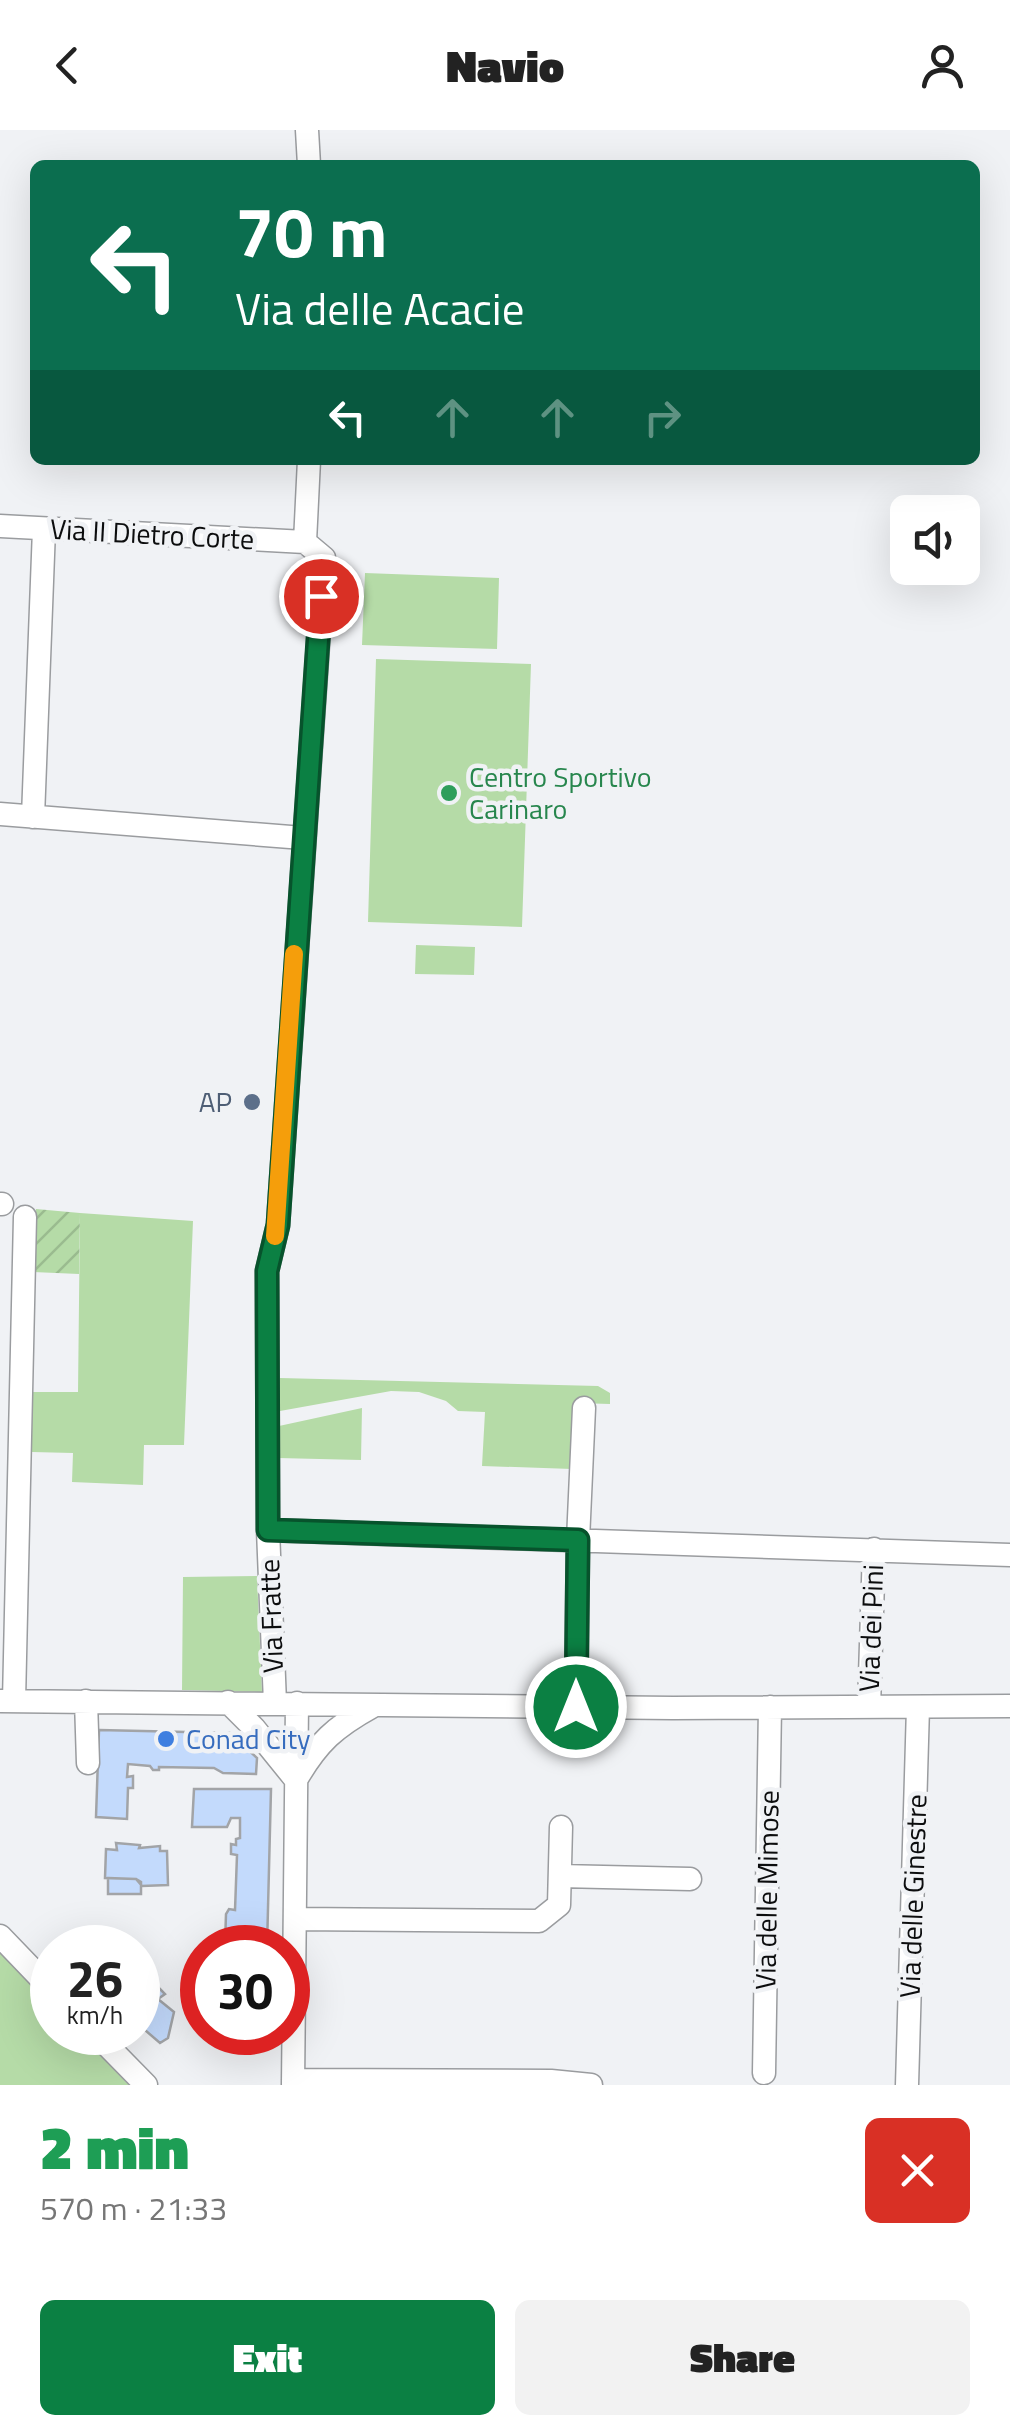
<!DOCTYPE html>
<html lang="en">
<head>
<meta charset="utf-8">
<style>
	body { margin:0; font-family:"Titillium Web",sans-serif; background:#f2f2f2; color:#222; height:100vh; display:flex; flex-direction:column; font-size:38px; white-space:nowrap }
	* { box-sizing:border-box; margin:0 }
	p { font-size:32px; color:#767676 }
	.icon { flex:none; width:55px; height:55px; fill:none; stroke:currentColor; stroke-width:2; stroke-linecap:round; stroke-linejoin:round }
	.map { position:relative; height:1955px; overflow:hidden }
	.drawer { display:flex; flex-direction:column; background:#fff; flex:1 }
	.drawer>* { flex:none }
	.guide { position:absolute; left:30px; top:30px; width:950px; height:305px; border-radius:15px; box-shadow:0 10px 40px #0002; background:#0b6e4f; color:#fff; overflow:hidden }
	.buttons { position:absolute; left:890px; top:365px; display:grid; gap:20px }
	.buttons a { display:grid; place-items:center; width:90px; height:90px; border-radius:15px; background:#fff; box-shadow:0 10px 40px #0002; font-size:50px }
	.speed { position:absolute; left:30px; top:1795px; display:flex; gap:20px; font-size:50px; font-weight:700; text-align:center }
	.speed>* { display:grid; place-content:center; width:130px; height:130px; border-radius:50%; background:#fff; box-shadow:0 10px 40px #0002; line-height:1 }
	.speed small { font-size:25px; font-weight:400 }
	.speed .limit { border:15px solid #d22; background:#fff; color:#111 }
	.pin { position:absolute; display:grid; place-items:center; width:85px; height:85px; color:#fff; margin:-42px; border:5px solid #fff; border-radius:50%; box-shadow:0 2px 10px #0007 }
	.me { position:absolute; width:110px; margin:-55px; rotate:0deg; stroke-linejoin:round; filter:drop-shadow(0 0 8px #0008) }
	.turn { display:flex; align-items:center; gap:35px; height:210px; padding:0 40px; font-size:45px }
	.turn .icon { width:130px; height:130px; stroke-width:2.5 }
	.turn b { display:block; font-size:70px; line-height:85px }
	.lanes { display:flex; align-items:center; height:95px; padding:0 40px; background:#0003; justify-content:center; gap:50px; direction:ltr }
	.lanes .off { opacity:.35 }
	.round { display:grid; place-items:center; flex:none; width:105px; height:105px; border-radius:15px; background:#f2f2f2 }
	.overview { display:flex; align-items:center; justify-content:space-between; height:170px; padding:0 40px }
	h1 { font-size:60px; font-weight:800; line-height:75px; color:#1e9e55 }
	.action { display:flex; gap:20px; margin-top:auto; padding:20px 40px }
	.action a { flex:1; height:115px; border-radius:15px; background:#0b8043; color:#fff; font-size:40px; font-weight:800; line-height:115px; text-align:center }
	.action a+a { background:#f2f2f2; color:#222 }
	header { display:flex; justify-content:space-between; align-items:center; height:130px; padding:0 40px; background:#fff; font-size:45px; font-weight:800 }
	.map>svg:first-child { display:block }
</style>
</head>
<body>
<header><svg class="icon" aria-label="back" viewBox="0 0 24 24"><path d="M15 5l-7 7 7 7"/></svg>Navio<svg class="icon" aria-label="person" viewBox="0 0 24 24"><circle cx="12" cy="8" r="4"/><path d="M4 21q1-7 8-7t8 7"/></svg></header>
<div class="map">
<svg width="1010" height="1955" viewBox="0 0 1010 1955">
	<defs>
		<pattern id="garden-furrows" width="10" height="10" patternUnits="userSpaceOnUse" patternTransform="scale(2.5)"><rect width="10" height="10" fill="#b5dba7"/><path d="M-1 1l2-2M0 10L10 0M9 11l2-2" fill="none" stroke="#9abb8f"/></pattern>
	</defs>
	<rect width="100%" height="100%" fill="#f0f2f5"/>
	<!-- grass -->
	<path fill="#b5dba7" d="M 365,443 L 499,448 L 497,519 L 362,515 Z
		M 376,529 L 531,534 L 522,797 L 368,792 Z
		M 416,815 L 475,817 L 474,845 L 415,844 Z
		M 80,1083 L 193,1091 L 184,1315 L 144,1315 L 143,1355 L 72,1352 L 73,1323 L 32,1322 L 32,1262 L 78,1262 Z
		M 280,1248 L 598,1256 L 610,1263 L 610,1274 L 576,1273 L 572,1339 L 482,1336 L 485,1282 L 458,1281 L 446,1271 L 419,1262 L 391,1261 L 280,1281 Z
		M 362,1278 L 361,1330 L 278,1328 L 279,1296 Z
		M 257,1446 L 262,1562 L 182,1560 L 183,1447 Z
		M 0,1822 L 52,1876 L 52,1902 L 78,1903 L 129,1955 L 0,1955 Z"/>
	<!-- garden -->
	<path fill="url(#garden-furrows)" d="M 36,1079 L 80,1083 L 79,1144 L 33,1142 Z"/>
	<!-- building -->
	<path fill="#c3dafc" stroke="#a2a4a7" stroke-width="2.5" d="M 99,1600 L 230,1603 L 257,1628 L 256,1644 L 223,1643 L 214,1638 L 159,1637 L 159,1640 L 153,1640 L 150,1636 L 128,1634 L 127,1647 L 133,1646 L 133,1658 L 128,1658 L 127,1689 L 96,1687 Z
		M 194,1659 L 271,1659 L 267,1818 L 225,1814 L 226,1784 L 229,1779 L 235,1780 L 237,1725 L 231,1724 L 231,1714 L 236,1715 L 236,1709 L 240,1708 L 240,1688 L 231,1688 L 227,1697 L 192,1697 Z
		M 116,1713 L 140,1715 L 139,1718 L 160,1716 L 160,1721 L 167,1721 L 168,1755 L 142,1756 L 136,1749 L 105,1748 L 106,1719 L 117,1720 Z
		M 108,1748 L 136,1749 L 141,1752 L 141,1764 L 108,1764 Z
		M 138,1846 L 143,1854 L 150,1847 L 157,1852 L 149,1858 L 154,1862 L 159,1858 L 165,1864 L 158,1869 L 174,1882 L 168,1908 L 160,1913 L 138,1894 Z"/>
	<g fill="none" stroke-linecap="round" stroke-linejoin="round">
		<!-- minor casing -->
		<g stroke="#9a9c9f" stroke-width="25">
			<path id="minor" d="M 307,0 L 309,35
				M 0,396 L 305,412
				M 305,412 L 309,330
				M 0,684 L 303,708
				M 33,687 L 44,399
				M 0,1074 L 2,1074
				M 268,1400 L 1010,1425
				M 0,1571 L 673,1578 L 1010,1576
				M 14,1571 L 25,1087
				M 86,1571 L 88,1633
				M 228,1572 L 254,1598 L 296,1650 C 318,1612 335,1597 373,1576
				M 275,1573 L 268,1400 L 267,1141 L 278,1095 L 324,428 L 305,412
				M 576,1577 L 578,1410 L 584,1278
				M 869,1577 L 874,1419
				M 560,1746 L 690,1749
				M 295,1789 L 539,1791 L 559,1775 L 561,1697
				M 0,1806 L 52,1860
				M 94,1902 L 146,1955
				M 764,1943 L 770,1577
				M 293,1950 L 551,1951 L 591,1955
				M 293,1955 L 297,1573
				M 907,1955 L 918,1577"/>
		</g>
		<!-- minor -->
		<use href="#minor" stroke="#fff" stroke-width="22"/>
	</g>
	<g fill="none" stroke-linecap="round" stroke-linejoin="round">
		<!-- route casing -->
		<g stroke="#07532c" stroke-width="25">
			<path id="route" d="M 321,466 L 278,1095 L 267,1141 L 268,1400 L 578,1410 L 576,1577"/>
		</g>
		<!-- route -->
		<use href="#route" stroke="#0b8043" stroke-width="18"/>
		<!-- slow -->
		<path stroke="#f59e0b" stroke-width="18" d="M 275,1106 L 294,824"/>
	</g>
	<!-- markers -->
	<circle fill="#2e9e5b" stroke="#f0f2f5" stroke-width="4" cx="449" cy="663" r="10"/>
	<circle fill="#5c6f8a" stroke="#f0f2f5" stroke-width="4" cx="252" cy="972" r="10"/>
	<circle fill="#3f7fe0" stroke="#f0f2f5" stroke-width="4" cx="166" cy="1609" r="10"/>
	<g text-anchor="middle" stroke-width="9" stroke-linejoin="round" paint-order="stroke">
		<!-- street labels -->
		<g font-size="28" fill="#0c0d0e" stroke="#f0f2f5">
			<text transform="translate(152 404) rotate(3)" y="10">Via II Dietro Corte</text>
			<text transform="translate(271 1486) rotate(-92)" y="10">Via Fratte</text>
			<text transform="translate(871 1498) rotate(-88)" y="10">Via dei Pini</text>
			<text transform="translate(767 1760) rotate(-89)" y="10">Via delle Mimose</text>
			<text transform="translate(913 1766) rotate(-88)" y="10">Via delle Ginestre</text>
		</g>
		<!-- leisure labels -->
		<g font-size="28" fill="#27864d" stroke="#f0f2f5" text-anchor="start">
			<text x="469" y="657">Centro Sportivo<tspan x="469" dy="32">Carinaro</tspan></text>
		</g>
		<!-- service labels -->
		<g font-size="28" fill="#4e5e75" stroke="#f0f2f5" text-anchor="end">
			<text x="232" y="982">AP</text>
		</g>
		<!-- shop labels -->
		<g font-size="28" fill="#366cbe" stroke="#f0f2f5" text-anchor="start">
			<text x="186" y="1619">Conad City</text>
		</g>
	</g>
</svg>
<div class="buttons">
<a><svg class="icon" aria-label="sound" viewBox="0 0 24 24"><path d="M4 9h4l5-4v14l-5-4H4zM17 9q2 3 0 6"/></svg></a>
</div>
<div class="speed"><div>26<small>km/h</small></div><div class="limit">30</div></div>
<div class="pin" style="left:321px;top:466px;background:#d93025"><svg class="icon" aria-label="arrive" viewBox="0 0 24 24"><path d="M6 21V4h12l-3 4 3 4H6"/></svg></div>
<svg class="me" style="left:576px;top:1577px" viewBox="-20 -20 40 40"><circle r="17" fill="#0b8043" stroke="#fff" stroke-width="3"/><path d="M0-11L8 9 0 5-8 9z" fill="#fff"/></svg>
<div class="guide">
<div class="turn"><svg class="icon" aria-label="left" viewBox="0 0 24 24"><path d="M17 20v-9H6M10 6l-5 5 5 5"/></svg><div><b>70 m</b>Via delle Acacie</div></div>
<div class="lanes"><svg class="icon" aria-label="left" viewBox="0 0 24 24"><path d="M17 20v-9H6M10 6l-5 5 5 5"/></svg><svg class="icon off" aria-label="ahead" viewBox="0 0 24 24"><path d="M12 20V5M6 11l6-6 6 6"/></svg><svg class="icon off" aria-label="ahead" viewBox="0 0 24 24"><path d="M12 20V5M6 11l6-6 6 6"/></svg><svg class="icon off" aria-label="right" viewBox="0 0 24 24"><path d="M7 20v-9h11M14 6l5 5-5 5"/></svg></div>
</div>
</div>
<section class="drawer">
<div class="overview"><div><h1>2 min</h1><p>570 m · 21:33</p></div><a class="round" style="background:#d93025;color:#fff"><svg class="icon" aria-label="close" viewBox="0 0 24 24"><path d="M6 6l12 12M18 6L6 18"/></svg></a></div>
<div class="action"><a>Exit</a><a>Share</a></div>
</section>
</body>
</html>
